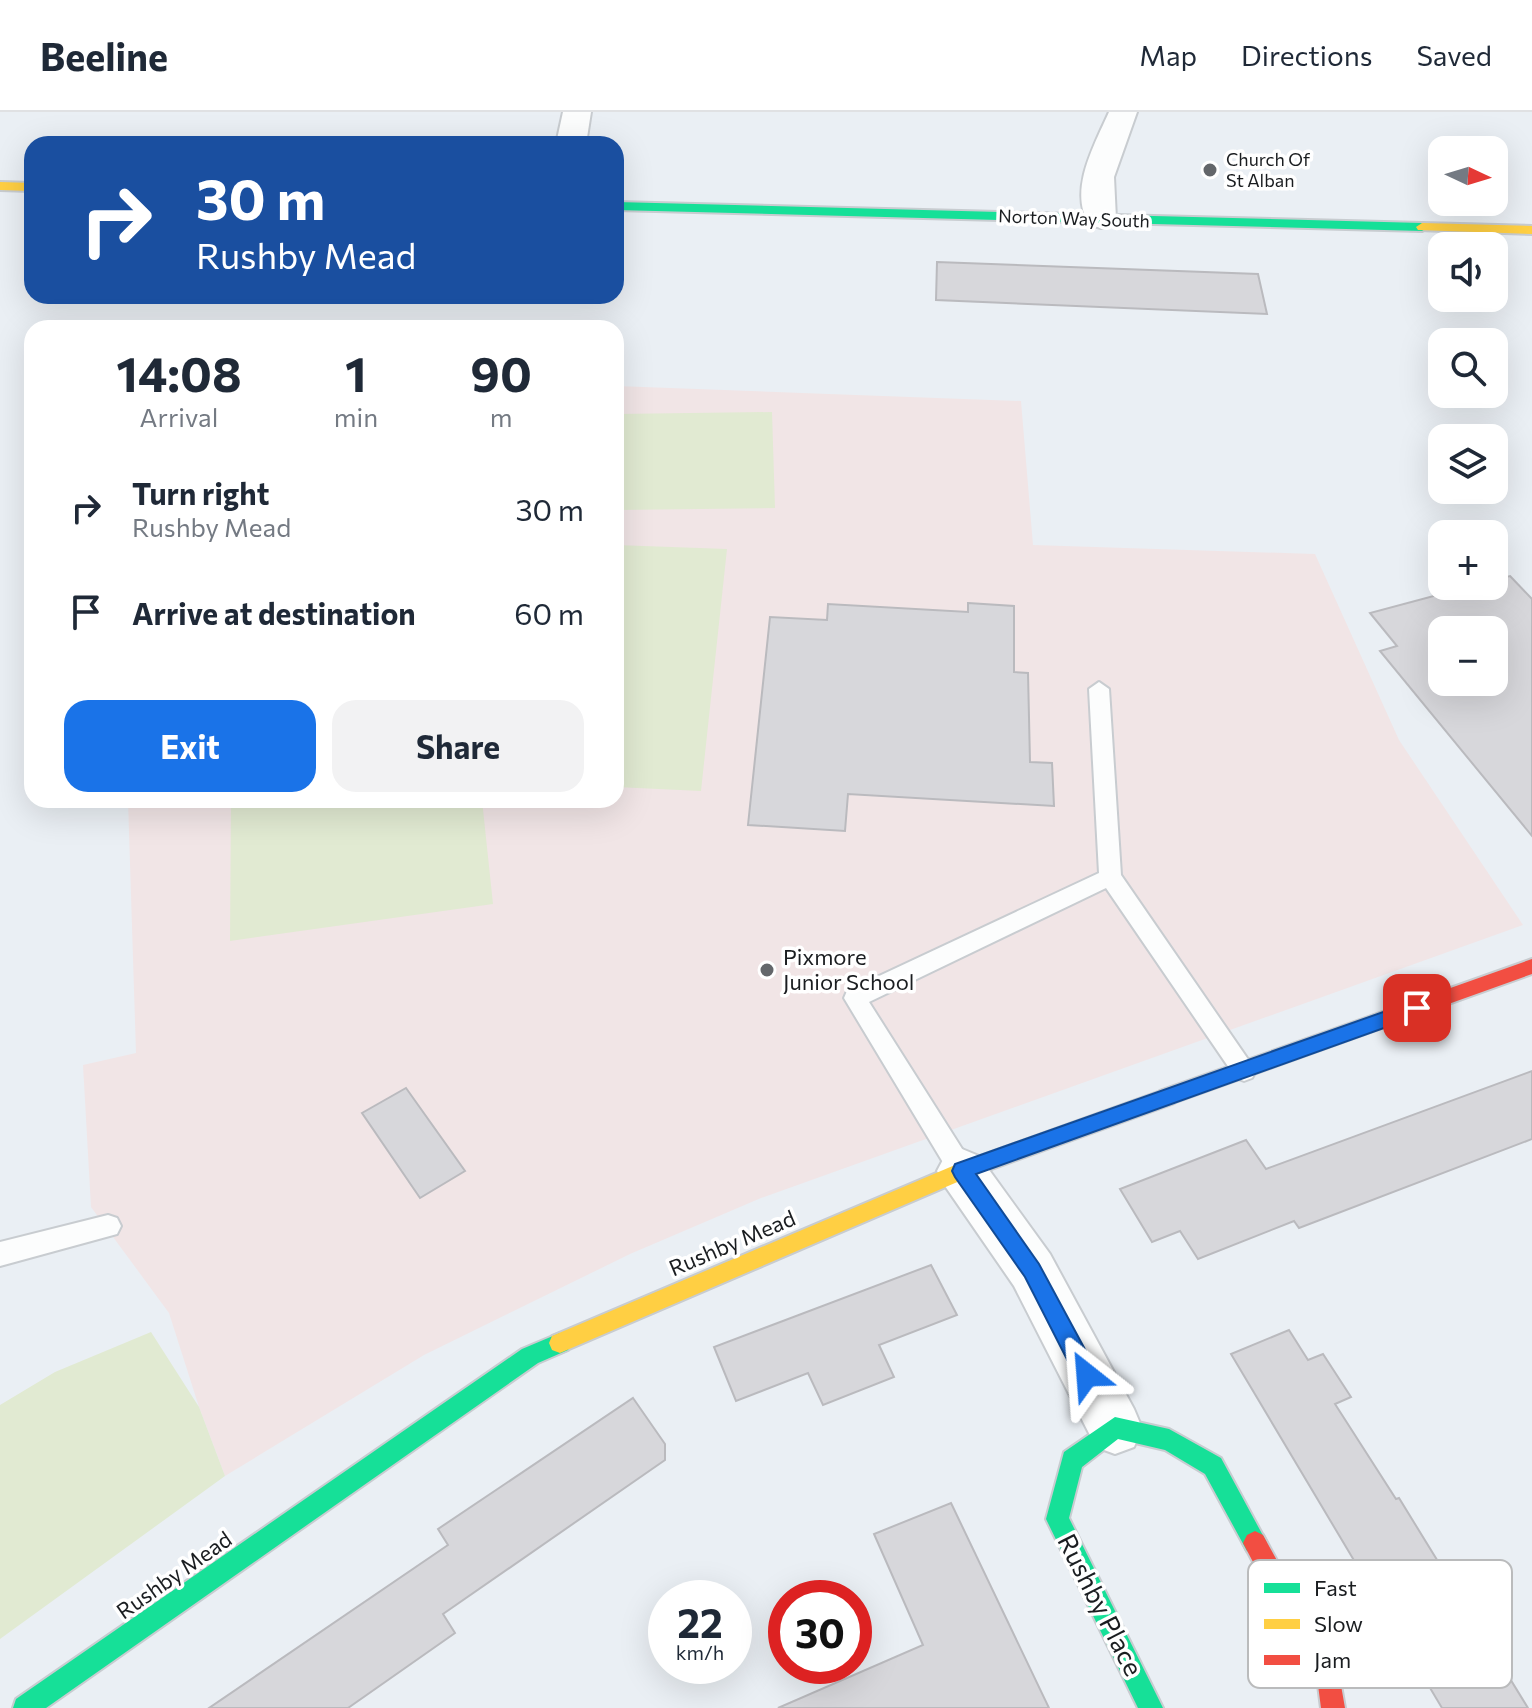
<!DOCTYPE html>
<html lang="en">
<head>
<meta charset="utf-8">
<style>
	body { margin:0; font-family:Commissioner,sans-serif; background:#f2f2f3; color:#1f2937; height:100vh; display:flex; flex-direction:column; font-size:30px; white-space:nowrap }
	* { box-sizing:border-box; margin:0 }
	p { font-size:26px; color:#747a83 }
	.icon { flex:none; width:44px; height:44px; fill:none; stroke:currentColor; stroke-width:2; stroke-linecap:round; stroke-linejoin:round }
	.map { position:relative; flex:1; overflow:hidden }
	.details { position:absolute; left:24px; top:208px; width:600px; height:488px; display:flex; flex-direction:column; background:#fff; border-radius:24px; box-shadow:0 8px 32px #0002 }
	.details>* { flex:none }
	.guide { position:absolute; left:24px; top:24px; width:600px; height:168px; border-radius:24px; box-shadow:0 8px 32px #0002; background:#1a4fa0; color:#fff; overflow:hidden }
	.needle { width:52px; rotate:94deg }
	.buttons { position:absolute; left:1428px; top:24px; display:grid; gap:16px }
	.buttons a { display:grid; place-items:center; width:80px; height:80px; border-radius:16px; background:#fff; box-shadow:0 8px 32px #0002; font-size:40px }
	.speed { position:absolute; left:648px; top:1468px; display:flex; gap:16px; font-size:40px; font-weight:700; text-align:center }
	.speed>* { display:grid; place-content:center; width:104px; height:104px; border-radius:50%; background:#fff; box-shadow:0 8px 32px #0002; line-height:1 }
	.speed small { font-size:20px; font-weight:400 }
	.speed .limit { border:12px solid #d22; background:#fff; color:#111 }
	.pin { position:absolute; display:grid; place-items:center; width:68px; height:68px; color:#fff; margin:-34px; border-radius:16px; box-shadow:0 4px 12px #0006 }
	.me { position:absolute; width:88px; margin:-44px; rotate:332deg; stroke-linejoin:round; filter:drop-shadow(0 0 6px #0008) }
	.turn { display:flex; align-items:center; gap:28px; height:168px; padding:0 40px; font-size:36px }
	.turn .icon { width:104px; height:104px; stroke-width:2.5 }
	.turn b { display:block; font-size:56px; line-height:68px }
	.eta { display:flex; justify-content:space-evenly; align-items:center; height:136px; text-align:center }
	.eta b { font-size:48px; font-weight:700; line-height:56px }
	.primary-button { display:flex; gap:16px; margin-top:auto; padding:16px 40px }
	.primary-button a { flex:1; height:92px; border-radius:24px; background:#1a73e8; color:#fff; font-size:32px; font-weight:700; line-height:92px; text-align:center }
	.primary-button a+a { background:#f2f2f3; color:#1f2937 }
	ul { padding:0; list-style:none }
	li { display:flex; align-items:center; gap:24px; height:104px; padding:0 40px }
	li div { flex:1 }
	li b { display:block; font-size:30px }
	li em { font-style:normal }
	header { display:flex; align-items:center; gap:48px; box-sizing:border-box; height:112px; padding:0 40px; background:#fff; border-bottom:2px solid #e0e1e3 }
	header strong { font-size:38px }
	nav { display:flex; gap:44px; margin-inline-start:auto; font-size:28px }
	.map>svg:first-child { display:block }
</style>
</head>
<body>
<header>
<strong>Beeline</strong>
<nav><a>Map</a><a>Directions</a><a>Saved</a></nav>
</header>
<div class="map">
<svg width="1532" height="1596" viewBox="0 0 1532 1596">
	<rect width="100%" height="100%" fill="#eaeff4"/>
	<!-- education -->
	<path fill="#f1e5e6" d="M 616,274 L 1021,289 L 1033,433 L 1315,442 L 1399,628 L 1523,813 L 761,1086 L 630,1142 L 424,1243 L 225,1364 L 199,1295 L 169,1201 L 91,1095 L 83,953 L 136,941 L 128,688 L 616,688 Z"/>
	<!-- green -->
	<path fill="#e1ead2" d="M 772,300 L 775,396 L 616,398 L 616,302 Z
		M 616,433 L 727,437 L 701,679 L 616,675 Z
		M 231,688 L 482,688 L 493,792 L 230,829 Z
		M 151,1220 L 199,1295 L 225,1364 L 0,1527 L 0,1293 L 55,1260 Z"/>
	<!-- building -->
	<path fill="#d7d7db" stroke="#bababe" stroke-width="2" fill-rule="evenodd" d="M 937,150 L 1258,162 L 1267,202 L 936,188 Z
		M 1510,464 L 1532,487 L 1532,724 L 1380,539 L 1397,534 L 1370,501 L 1471,474 L 1494,474 L 1494,468 ZM 1442,518 L 1494,518 L 1494,570 L 1442,570 Z
		M 968,491 L 1014,494 L 1014,560 L 1028,561 L 1030,650 L 1052,651 L 1054,694 L 848,682 L 845,719 L 748,713 L 770,505 L 827,508 L 828,492 L 968,500 Z
		M 1532,959 L 1532,1027 L 1299,1116 L 1294,1109 L 1198,1147 L 1180,1119 L 1152,1130 L 1120,1077 L 1246,1028 L 1266,1057 Z
		M 406,976 L 465,1059 L 420,1086 L 362,1001 Z
		M 931,1153 L 957,1203 L 879,1233 L 894,1265 L 823,1293 L 808,1261 L 736,1289 L 714,1235 Z
		M 1289,1218 L 1308,1248 L 1323,1242 L 1351,1285 L 1335,1292 L 1396,1387 L 1399,1386 L 1528,1596 L 1442,1596 L 1231,1242 Z
		M 633,1286 L 665,1332 L 665,1348 L 443,1502 L 455,1521 L 348,1596 L 209,1596 L 448,1433 L 438,1417 Z
		M 951,1391 L 1049,1596 L 778,1596 L 923,1533 L 874,1422 Z"/>
	<g fill="none" stroke-linecap="round" stroke-linejoin="round">
		<!-- lane casing -->
		<g stroke="#c8ccd0" stroke-width="4">
			<path id="lane" d="M 1099,570 L 1109,577 L 1121,763 L 1256,959 L 1252,966 L 1244,969 L 1236,966 L 1106,776 L 869,890 L 971,1051 L 974,1059 L 971,1067 L 962,1070 L 953,1067 L 844,886 L 847,879 L 1099,761 L 1089,577 Z
				M 108,1103 L 117,1106 L 121,1114 L 117,1122 L 0,1154 L 0,1130 Z"/>
		</g>
		<!-- street casing -->
		<g stroke="#c8ccd0" stroke-width="4">
			<path id="street" d="M 563,0 L 591,0 L 586,32 L 556,32 Z
				M 1109,0 L 1137,0 L 1114,65 L 1116,107 L 1112,113 L 1101,116 L 1090,113 C 1067,80 1095,32 1109,0 Z
				M 962,1037 L 979,1044 L 1050,1142 L 1134,1297 L 1142,1316 L 1134,1335 L 1115,1342 L 1096,1335 L 1014,1174 L 945,1074 L 937,1059 L 945,1044 Z"/>
		</g>
		<!-- fast casing -->
		<g stroke="#c8ccd0" stroke-width="4">
			<path id="fast" d="M 616,90 L 1422,111 L 1428,115 L 1422,119 L 616,98 Z
				M 560,1221 L 568,1224 L 571,1231 L 568,1238 L 538,1251 L 46,1596 L 13,1596 L 16,1587 L 522,1237 Z
				M 1115,1305 L 1169,1317 L 1221,1346 L 1267,1431 L 1263,1439 L 1255,1443 L 1247,1439 L 1205,1362 L 1165,1338 L 1118,1327 L 1082,1355 L 1069,1406 L 1163,1596 L 1138,1596 L 1046,1407 L 1064,1340 Z"/>
		</g>
		<!-- slow casing -->
		<g stroke="#c8ccd0" stroke-width="4">
			<path id="slow" d="M 0,70 L 32,71 L 32,79 L 0,78 Z
				M 1422,111 L 1532,114 L 1532,122 L 1418,118 L 1416,115 Z
				M 1167,977 L 1174,979 L 1177,985 L 1174,991 L 969,1065 L 560,1241 L 552,1238 L 549,1231 L 552,1224 L 955,1053 Z"/>
		</g>
		<!-- jam casing -->
		<g stroke="#c8ccd0" stroke-width="4">
			<path id="jam" d="M 1532,847 L 1532,862 L 1167,993 L 1160,991 L 1157,985 L 1160,979 Z
				M 1255,1419 L 1263,1423 L 1339,1562 L 1345,1596 L 1321,1596 L 1318,1573 L 1243,1431 L 1247,1423 Z"/>
		</g>
		<!-- lane -->
		<use href="#lane" fill="#fcfdfd" fill-rule="evenodd"/>
		<!-- street -->
		<use href="#street" fill="#fcfdfd" fill-rule="evenodd"/>
		<!-- fast -->
		<use href="#fast" fill="#16e098" fill-rule="evenodd"/>
		<!-- slow -->
		<use href="#slow" fill="#ffcf43" fill-rule="evenodd"/>
		<!-- jam -->
		<use href="#jam" fill="#f24e42" fill-rule="evenodd"/>
	</g>
	<!-- route -->
	<path fill="#1a73e8" stroke="#114b97" stroke-width="2" d="M 1417,888 L 1423,890 L 1426,896 L 1423,902 L 976,1062 L 1039,1152 L 1095,1256 L 1098,1263 L 1095,1271 L 1087,1274 L 1079,1271 L 1025,1165 L 955,1065 L 952,1059 L 955,1052 Z"/>
	<!-- markers -->
	<g fill="#63666a" stroke="#fff" stroke-width="3">
		<circle cx="1210" cy="58" r="8"/>
		<circle cx="767" cy="858" r="8"/>
	</g>
	<g text-anchor="middle" stroke-width="7" stroke-linejoin="round" paint-order="stroke">
		<!-- far-poi labels -->
		<g font-size="18" fill="#1a1d20" stroke="#fff" text-anchor="start">
			<text x="1226" y="54">Church Of<tspan x="1226" dy="21">St Alban</tspan></text>
		</g>
		<!-- far-street labels -->
		<g font-size="18" fill="#1a1d20" stroke="#fff">
			<text transform="translate(1074 107) rotate(2)" y="6">Norton Way South</text>
		</g>
		<!-- poi labels -->
		<g font-size="22" fill="#1a1d20" stroke="#fff" text-anchor="start">
			<text x="783" y="853">Pixmore<tspan x="783" dy="25">Junior School</tspan></text>
		</g>
		<!-- street labels -->
		<g font-size="22" fill="#1a1d20" stroke="#fff">
			<text transform="translate(732 1131) rotate(-23)" y="8">Rushby Mead</text>
			<text transform="translate(174 1463) rotate(-35)" y="8">Rushby Mead</text>
		</g>
		<!-- near-street labels -->
		<g font-size="26" fill="#1a1d20" stroke="#fff">
			<text transform="translate(1100 1493) rotate(63)" y="9">Rushby Place</text>
		</g>
	</g>
	<!-- legend -->
	<rect x="1248" y="1448" width="264" height="128" rx="12" fill="#fff" stroke="#babbbc" stroke-width="2"/>
	<rect x="1264" y="1471" width="36" height="10" fill="#16e098"/>
	<rect x="1264" y="1507" width="36" height="10" fill="#ffcf43"/>
	<rect x="1264" y="1543" width="36" height="10" fill="#f24e42"/>
	<g font-size="22" fill="#1a1d20">
		<text x="1314" y="1484">Fast</text>
		<text x="1314" y="1520">Slow</text>
		<text x="1314" y="1556">Jam</text>
	</g>
</svg>
<div class="buttons">
<a><svg class="needle" viewBox="-14 -14 28 28"><path d="M0-13l5 13h-10z" fill="#e53935"/><path d="M0 13l5-13h-10z" fill="#747a83"/></svg></a>
<a><svg class="icon" aria-label="sound" viewBox="0 0 24 24"><path d="M4 9h4l5-4v14l-5-4H4zM17 9q2 3 0 6"/></svg></a>
<a><svg class="icon" aria-label="search" viewBox="0 0 24 24"><circle cx="10" cy="10" r="6"/><path d="M15 15l6 6"/></svg></a>
<a><svg class="icon" aria-label="layers" viewBox="0 0 24 24"><path d="M12 4l9 5-9 5-9-5zM3 14l9 5 9-5"/></svg></a>
<a>+</a>
<a>−</a>
</div>
<div class="speed"><div>22<small>km/h</small></div><div class="limit">30</div></div>
<div class="pin" style="left:1417px;top:896px;background:#d93025"><svg class="icon" aria-label="arrive" viewBox="0 0 24 24"><path d="M6 21V4h12l-3 4 3 4H6"/></svg></div>
<svg class="me" style="left:1087px;top:1263px" viewBox="-20 -20 40 40"><path d="M0-17L14 15 0 8-14 15z" fill="#1a73e8" stroke="#fff" stroke-width="4"/></svg>
<div class="guide">
<div class="turn"><svg class="icon" aria-label="right" viewBox="0 0 24 24"><path d="M7 20v-9h11M14 6l5 5-5 5"/></svg><div><b>30 m</b>Rushby Mead</div></div>
</div>
<section class="details">
<div class="eta">
<div><b>14:08</b><p>Arrival</p></div>
<div><b>1</b><p>min</p></div>
<div><b>90</b><p>m</p></div>
</div>
<ul>
<li><svg class="icon" aria-label="right" viewBox="0 0 24 24"><path d="M7 20v-9h11M14 6l5 5-5 5"/></svg><div><b>Turn right</b><p>Rushby Mead</p></div><em>30 m</em></li>
<li><svg class="icon" aria-label="arrive" viewBox="0 0 24 24"><path d="M6 21V4h12l-3 4 3 4H6"/></svg><div><b>Arrive at destination</b></div><em>60 m</em></li>
</ul>
<div class="primary-button"><a>Exit</a><a>Share</a></div>
</section>
</div>
</body>
</html>
